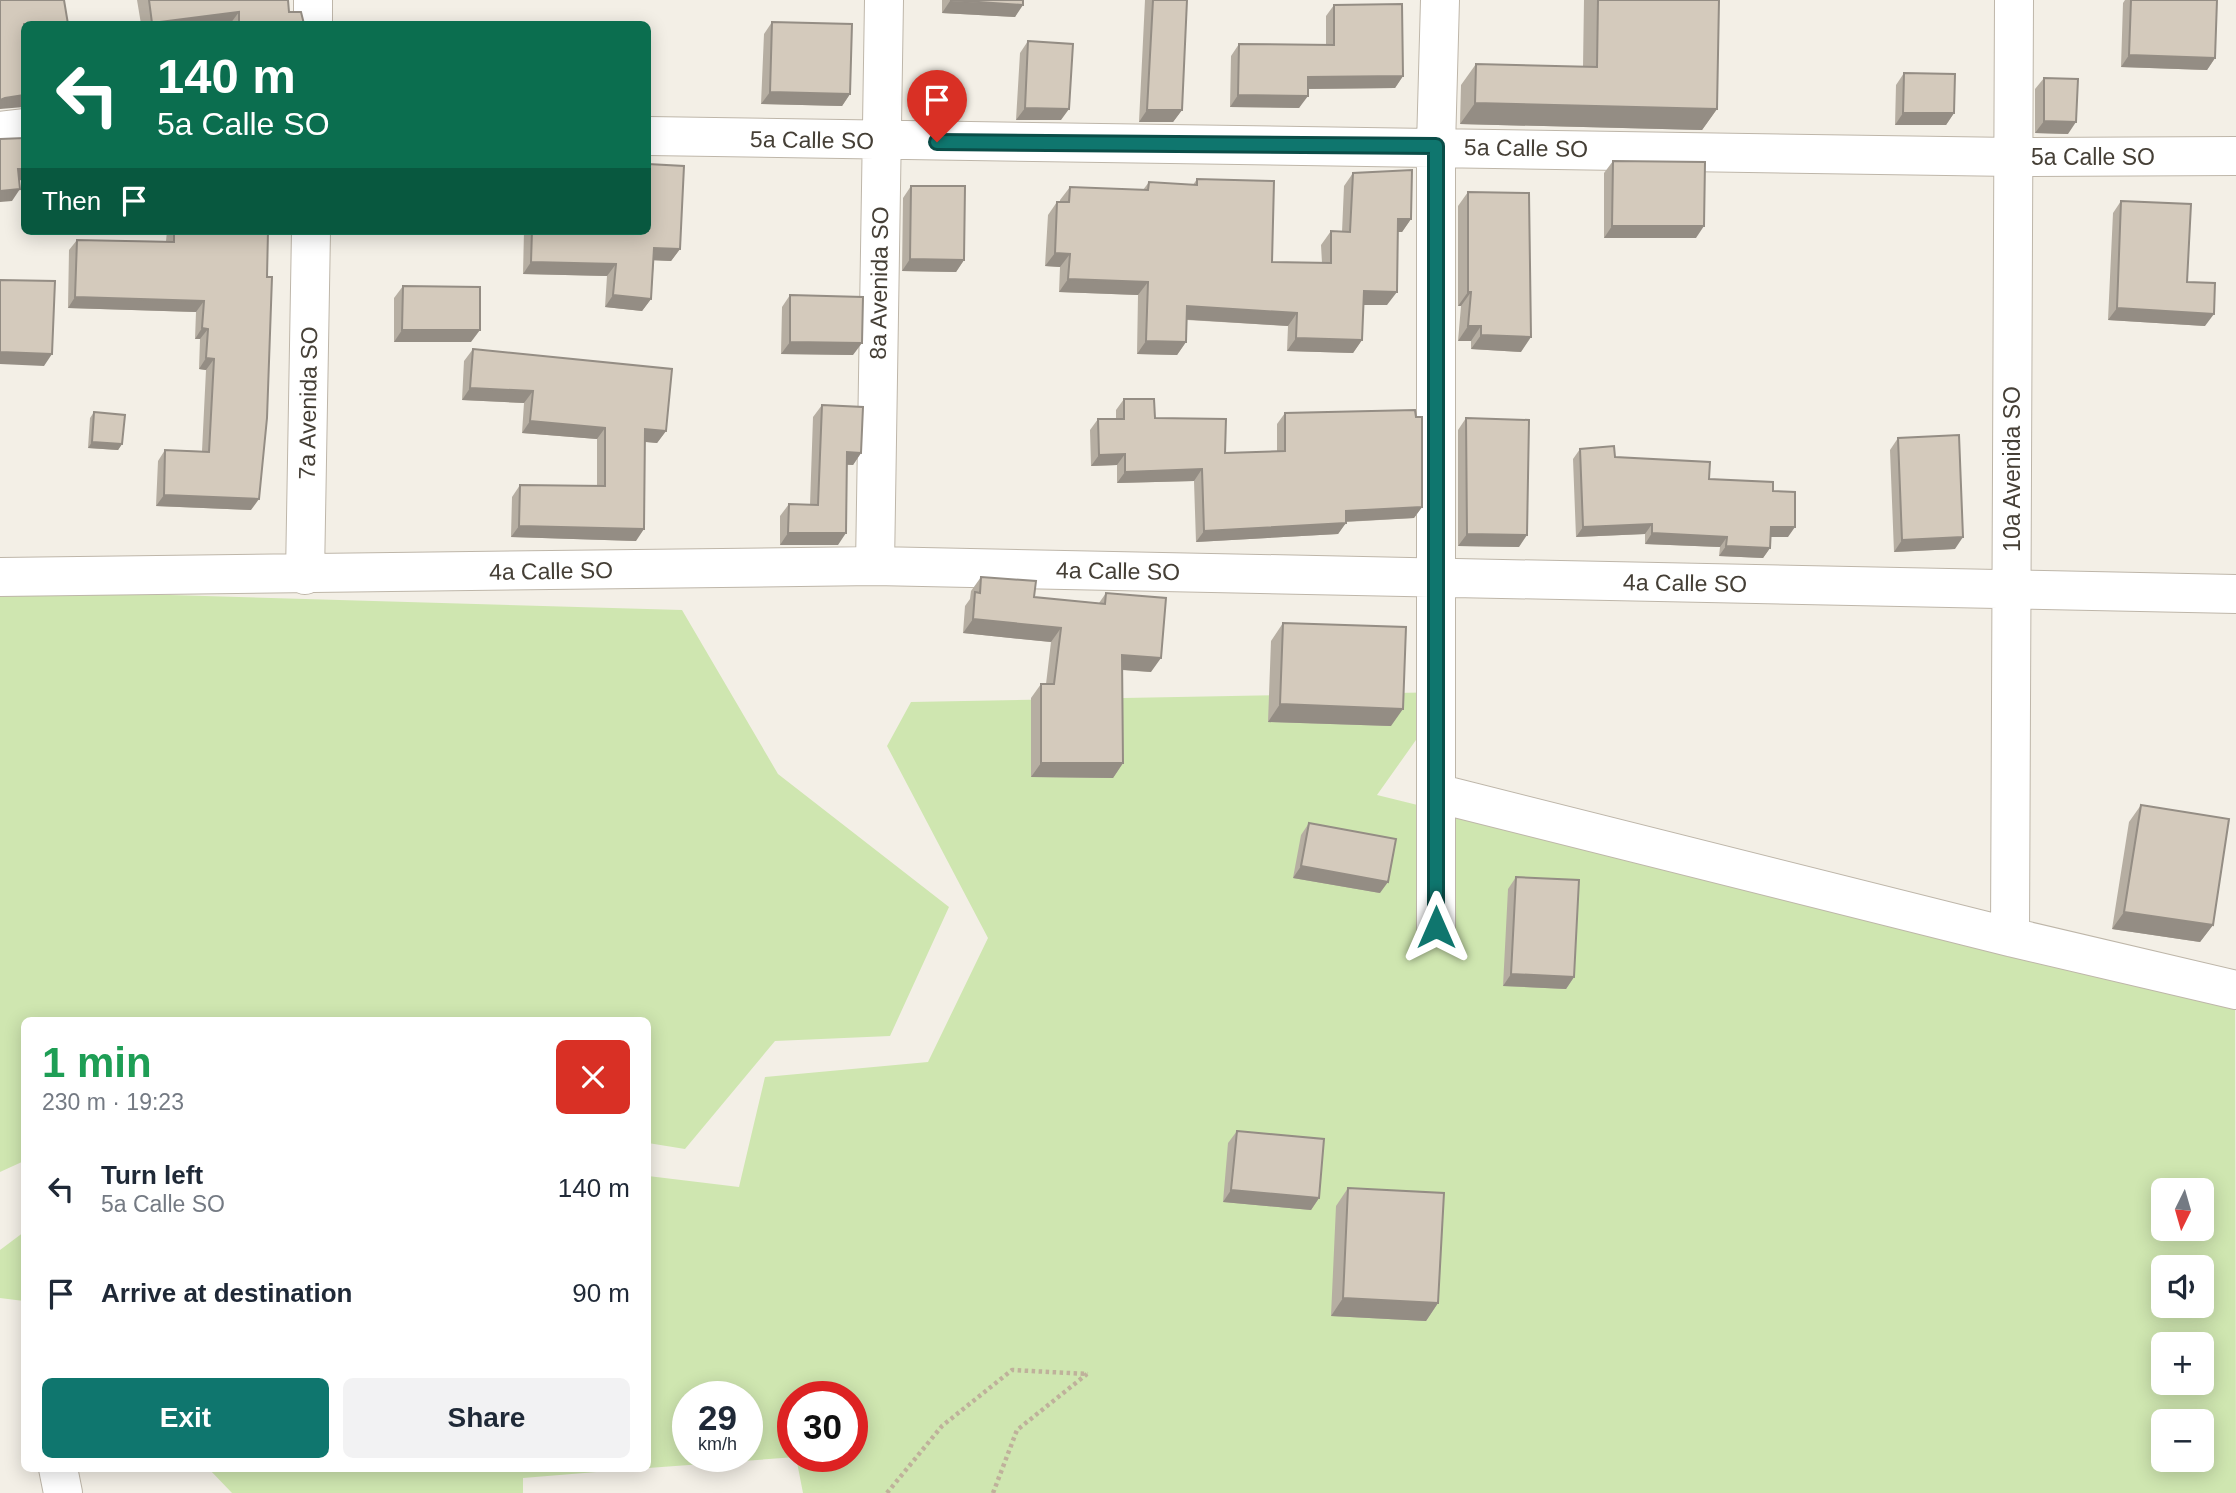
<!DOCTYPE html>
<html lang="en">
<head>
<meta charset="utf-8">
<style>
	body { margin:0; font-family:Helvetica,sans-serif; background:#f2f2f3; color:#1f2937; height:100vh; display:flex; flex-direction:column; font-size:26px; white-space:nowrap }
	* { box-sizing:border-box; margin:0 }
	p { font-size:23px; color:#747a83 }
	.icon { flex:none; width:38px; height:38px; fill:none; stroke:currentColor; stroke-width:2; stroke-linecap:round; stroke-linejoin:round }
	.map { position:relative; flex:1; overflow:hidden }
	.details { position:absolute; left:21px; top:1017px; width:630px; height:455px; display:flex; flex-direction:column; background:#fff; border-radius:10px; box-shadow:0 4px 18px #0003 }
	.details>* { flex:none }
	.hud { position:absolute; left:21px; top:21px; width:630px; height:214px; border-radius:10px; box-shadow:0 4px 18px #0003; background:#0b6e4f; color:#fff; overflow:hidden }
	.needle { width:46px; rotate:185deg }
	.controls { position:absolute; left:2151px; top:1178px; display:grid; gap:14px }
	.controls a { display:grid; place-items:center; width:63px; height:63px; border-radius:10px; background:#fff; box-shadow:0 4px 18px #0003; font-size:35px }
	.speed { position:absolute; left:672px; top:1381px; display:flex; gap:14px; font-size:35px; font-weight:700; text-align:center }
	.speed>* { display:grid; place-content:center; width:91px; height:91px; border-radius:50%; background:#fff; box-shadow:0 4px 18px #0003; line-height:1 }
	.speed small { font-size:18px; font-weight:400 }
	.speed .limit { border:10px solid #d22; background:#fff; color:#111 }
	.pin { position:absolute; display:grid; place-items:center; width:60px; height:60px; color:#fff; margin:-72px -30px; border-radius:50% 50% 50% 0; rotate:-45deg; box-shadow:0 0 7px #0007 }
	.pin .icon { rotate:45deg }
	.me { position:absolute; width:77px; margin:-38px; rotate:0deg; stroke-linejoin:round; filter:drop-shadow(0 0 5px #0008) }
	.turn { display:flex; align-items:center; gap:24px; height:147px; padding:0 21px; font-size:32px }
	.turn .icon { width:91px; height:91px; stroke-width:2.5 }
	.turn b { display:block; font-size:49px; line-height:60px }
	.then { display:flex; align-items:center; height:66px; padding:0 21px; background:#0003; gap:14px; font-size:26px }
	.round { display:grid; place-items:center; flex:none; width:74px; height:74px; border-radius:10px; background:#f2f2f3 }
	.summary { display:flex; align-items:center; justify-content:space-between; height:119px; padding:0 21px }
	h1 { font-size:42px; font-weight:700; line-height:52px; color:#1e9e55 }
	.cta { display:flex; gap:14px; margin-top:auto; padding:14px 21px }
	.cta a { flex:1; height:80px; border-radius:10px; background:#0f766e; color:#fff; font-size:28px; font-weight:700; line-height:80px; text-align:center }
	.cta a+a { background:#f2f2f3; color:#1f2937 }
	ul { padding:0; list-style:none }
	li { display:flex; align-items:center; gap:21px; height:105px; padding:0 21px }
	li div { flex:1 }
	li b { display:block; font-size:26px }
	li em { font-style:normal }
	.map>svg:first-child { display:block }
</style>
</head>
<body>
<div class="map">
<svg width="2236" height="1493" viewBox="0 0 2236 1493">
	<rect width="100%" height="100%" fill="#f3efe6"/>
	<!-- green -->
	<path fill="#cfe6b0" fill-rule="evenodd" d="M 0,590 L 682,610 L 778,774 L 949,907 L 890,1036 L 775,1041 L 685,1149 L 648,1143 L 648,1020 L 24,1020 L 24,1161 L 0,1172 Z
		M 1450,692 L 1377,795 L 2235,1006 L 2236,1493 L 803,1493 L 796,1457 L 648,1468 L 648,1176 L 739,1187 L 765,1077 L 928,1062 L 988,938 L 887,746 L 911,702 ZM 2163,1190 L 2202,1190 L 2202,1228 L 2163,1228 ZM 2163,1267 L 2202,1267 L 2202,1306 L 2163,1306 ZM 2163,1344 L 2202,1344 L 2202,1382 L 2163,1382 ZM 688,1396 L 747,1396 L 747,1456 L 688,1456 ZM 793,1396 L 852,1396 L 852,1456 L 793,1456 ZM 2163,1421 L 2202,1421 L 2202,1460 L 2163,1460 Z
		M 24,1232 L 24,1301 L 0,1298 L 0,1250 Z
		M 208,1468 L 645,1468 L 523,1478 L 523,1493 L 232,1493 Z"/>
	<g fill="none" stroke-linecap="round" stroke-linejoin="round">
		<!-- street casing -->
		<g stroke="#beb6a9" stroke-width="40">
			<path id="street" d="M 313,24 L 313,0
				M 0,131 L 24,128
				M 648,136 L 2013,157 L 2236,156
				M 875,566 L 884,0
				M 305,575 L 311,231
				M 0,577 L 875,566 L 2236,594
				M 1436,793 L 2010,937 L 2236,990
				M 1436,927 L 1436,146 L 1440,0
				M 2010,937 L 2014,0
				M 58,1468 L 63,1493"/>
		</g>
		<!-- path -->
		<path stroke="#bfb19b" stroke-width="4.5" stroke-dasharray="3.5 3.5" stroke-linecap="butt" d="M 887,1493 L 942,1426 L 1012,1370 L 1088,1374
			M 993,1493 L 1017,1430 L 1087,1374"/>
		<!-- street -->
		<use href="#street" stroke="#fff" stroke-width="38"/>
	</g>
	<!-- wall -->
	<path fill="#b6aea2" d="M 137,0 L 288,0 L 289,12 L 304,24 L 141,24 Z
		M 942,0 L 1023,0 L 1015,17 L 942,13 Z
		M 1145,0 L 1187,0 L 1182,110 L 1173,122 L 1139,122 Z
		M 1584,0 L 1719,0 L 1717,109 L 1702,130 L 1460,124 L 1461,85 L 1476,64 L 1583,67 Z
		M 2125,0 L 2217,0 L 2215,58 L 2207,70 L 2121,67 L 2123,3 Z
		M 1334,5 L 1403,76 L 1395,88 L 1308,89 L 1299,108 L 1230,107 L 1231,56 L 1239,44 L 1326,45 L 1326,16 Z
		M 772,22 L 850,94 L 842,106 L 761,104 L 764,34 Z
		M 1028,41 L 1061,120 L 1016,120 L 1020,53 Z
		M 1904,73 L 1954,113 L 1946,125 L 1895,125 L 1896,85 Z
		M 2044,78 L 2068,134 L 2035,133 L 2035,89 Z
		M 1613,161 L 1696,238 L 1604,238 L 1604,173 Z
		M 1353,173 L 1411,219 L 1402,232 L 1398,232 L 1387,305 L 1363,305 L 1362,340 L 1353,353 L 1287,351 L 1288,326 L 1187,320 L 1186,342 L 1177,355 L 1137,354 L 1138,295 L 1059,292 L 1060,267 L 1045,266 L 1048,215 L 1057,202 L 1060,202 L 1060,200 L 1070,187 L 1143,190 L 1149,182 L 1193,185 L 1197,179 L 1272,262 L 1322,263 L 1321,245 L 1331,231 L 1342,232 L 1344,186 Z
		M 911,186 L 964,260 L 956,272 L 902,271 L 903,198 Z
		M 1468,192 L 1521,352 L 1471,349 L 1471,341 L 1458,341 L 1461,306 L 1458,306 L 1458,206 Z
		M 2121,201 L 2187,282 L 2205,326 L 2108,320 L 2113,213 Z
		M 167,231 L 268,231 L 251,510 L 156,506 L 158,461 L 165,450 L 202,451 L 206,370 L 199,369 L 200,339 L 195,339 L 196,312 L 68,308 L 69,250 L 77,240 L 166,241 Z
		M 524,231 L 648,231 L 680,249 L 671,261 L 654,260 L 651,299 L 642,311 L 605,307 L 607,276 L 523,274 Z
		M 403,286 L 471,342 L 394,342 L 394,298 Z
		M 790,295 L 853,355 L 781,354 L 782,307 Z
		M 473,349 L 666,431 L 657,443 L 645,442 L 636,541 L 511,537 L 512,497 L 520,485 L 597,486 L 597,439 L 522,433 L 524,403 L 462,400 L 464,361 Z
		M 1124,399 L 1155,418 L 1225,453 L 1277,451 L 1277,424 L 1285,413 L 1422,507 L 1414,518 L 1346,522 L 1338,534 L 1196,542 L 1194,481 L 1117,483 L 1117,465 L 1091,466 L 1090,430 L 1098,419 L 1116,419 L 1116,410 Z
		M 822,405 L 861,453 L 853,465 L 847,465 L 838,545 L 780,545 L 780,516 L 789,504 L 810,505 L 813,417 Z
		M 94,412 L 122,444 L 118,450 L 88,448 L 90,418 Z
		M 1466,418 L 1519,547 L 1458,546 L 1458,430 Z
		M 1898,438 L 1955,549 L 1894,552 L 1890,450 Z
		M 1580,449 L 1709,479 L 1773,491 L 1788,537 L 1771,537 L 1770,548 L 1763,558 L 1719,556 L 1720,547 L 1645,544 L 1645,534 L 1576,537 L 1573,459 Z
		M 981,577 L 1034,597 L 1099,603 L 1106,593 L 1151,672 L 1122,670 L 1123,763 L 1113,778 L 1031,777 L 1031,698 L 1041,684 L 1046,684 L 1051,642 L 963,633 L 965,606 L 970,599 L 971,591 Z
		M 1283,623 L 1391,726 L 1268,722 L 1271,641 Z
		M 2141,805 L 2213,925 L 2200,942 L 2112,929 L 2129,822 Z
		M 1309,823 L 1380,893 L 1293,878 L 1301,835 Z
		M 1516,877 L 1574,977 L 1566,989 L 1503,986 L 1508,889 Z
		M 1237,1131 L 1319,1198 L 1311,1210 L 1223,1202 L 1228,1143 Z
		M 1348,1188 L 1438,1303 L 1426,1321 L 1331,1316 L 1336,1206 Z"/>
	<!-- shaded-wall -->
	<path fill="#948d84" d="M 950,1 L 1023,5 L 1015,17 L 942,13 Z
		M 239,12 L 230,24 L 151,24 L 152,23 Z
		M 2129,55 L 2215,58 L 2207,70 L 2121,67 Z
		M 1403,76 L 1395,88 L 1300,89 L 1308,77 Z
		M 770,92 L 850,94 L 842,106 L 761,104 Z
		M 24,95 L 24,107 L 0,109 L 0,100 L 5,98 Z
		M 1238,95 L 1308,96 L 1299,108 L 1230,107 Z
		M 1475,103 L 1717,109 L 1702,130 L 1460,124 Z
		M 1025,108 L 1069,109 L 1061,120 L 1016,120 Z
		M 1147,110 L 1182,110 L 1173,122 L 1139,122 Z
		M 1903,113 L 1954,113 L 1946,125 L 1895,125 Z
		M 2044,121 L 2076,122 L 2068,134 L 2035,133 Z
		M 18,169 L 24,169 L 24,180 L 9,181 Z
		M 20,189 L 12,201 L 0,202 L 0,191 Z
		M 1398,219 L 1411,219 L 1402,232 L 1389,232 Z
		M 1612,226 L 1704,226 L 1696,238 L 1604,238 Z
		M 654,248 L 680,249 L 671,261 L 646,260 Z
		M 1055,253 L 1070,254 L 1060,267 L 1045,266 Z
		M 910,259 L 964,260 L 956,272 L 902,271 Z
		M 531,262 L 616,264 L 607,276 L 523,274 Z
		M 1068,279 L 1148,282 L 1138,295 L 1059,292 Z
		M 1364,291 L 1397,292 L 1387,305 L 1355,305 Z
		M 1468,292 L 1471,292 L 1461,306 L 1458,306 Z
		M 613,295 L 651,299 L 642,311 L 605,307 Z
		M 75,297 L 204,301 L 196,312 L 68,308 Z
		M 1187,306 L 1297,313 L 1288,326 L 1178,319 Z
		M 2117,308 L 2214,314 L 2205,326 L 2108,320 Z
		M 1468,326 L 1481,326 L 1471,341 L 1458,341 Z
		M 202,328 L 208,329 L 200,339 L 195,339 Z
		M 402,330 L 480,330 L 471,342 L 394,342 Z
		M 1481,335 L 1531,337 L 1521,352 L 1471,349 Z
		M 1296,338 L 1362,340 L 1353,353 L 1287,351 Z
		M 1146,341 L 1186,342 L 1177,355 L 1137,354 Z
		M 790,342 L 862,343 L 853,355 L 781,354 Z
		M 0,352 L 52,354 L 44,366 L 0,364 Z
		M 206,358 L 214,359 L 206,370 L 199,369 Z
		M 470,388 L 533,391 L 524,403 L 462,400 Z
		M 530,421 L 605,428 L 597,439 L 522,433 Z
		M 645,429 L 666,431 L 657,443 L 637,441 Z
		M 92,442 L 122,444 L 118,450 L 88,448 Z
		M 847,452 L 861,453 L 853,465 L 839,464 Z
		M 1125,454 L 1117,465 L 1091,466 L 1099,455 Z
		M 1202,469 L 1194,481 L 1117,483 L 1125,472 Z
		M 164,495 L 259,499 L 251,510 L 156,506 Z
		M 1422,507 L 1414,518 L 1338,522 L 1346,511 Z
		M 1346,523 L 1338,534 L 1196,542 L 1204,531 Z
		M 1652,524 L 1645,534 L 1576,537 L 1583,527 Z
		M 519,526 L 644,529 L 636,541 L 511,537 Z
		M 1771,527 L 1795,527 L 1788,537 L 1764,537 Z
		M 788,533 L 846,533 L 838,545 L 780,545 Z
		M 1652,533 L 1727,537 L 1720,547 L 1645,544 Z
		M 1467,534 L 1527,535 L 1519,547 L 1458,546 Z
		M 1963,537 L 1955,549 L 1894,552 L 1902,540 Z
		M 1726,546 L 1770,548 L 1763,558 L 1719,556 Z
		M 973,619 L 1061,628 L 1051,642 L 963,633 Z
		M 1122,655 L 1161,658 L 1151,672 L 1112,669 Z
		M 1280,704 L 1403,709 L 1391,726 L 1268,722 Z
		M 1041,763 L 1123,763 L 1113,778 L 1031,777 Z
		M 1301,866 L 1388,882 L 1380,893 L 1293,878 Z
		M 2124,912 L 2213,925 L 2200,942 L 2112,929 Z
		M 1511,974 L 1574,977 L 1566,989 L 1503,986 Z
		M 1231,1190 L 1319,1198 L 1311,1210 L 1223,1202 Z
		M 1343,1298 L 1438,1303 L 1426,1321 L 1331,1316 Z"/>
	<!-- building -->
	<path fill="#d4cabc" stroke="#948d84" stroke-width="2" d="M 0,0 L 64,0 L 68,24 L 24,24 L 24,95 L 5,98 L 0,100 Z
		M 149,0 L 288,0 L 289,12 L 301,12 L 304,24 L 239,24 L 239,12 L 152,23 Z
		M 950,0 L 1023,0 L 1023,5 Z
		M 1153,0 L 1187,0 L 1182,110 L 1147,110 Z
		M 1598,0 L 1719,0 L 1717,109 L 1475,103 L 1476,64 L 1597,67 Z
		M 2131,0 L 2217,0 L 2215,58 L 2129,55 Z
		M 1402,4 L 1403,76 L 1308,77 L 1308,96 L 1238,95 L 1239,44 L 1334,45 L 1334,5 Z
		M 772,22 L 852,24 L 850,94 L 770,92 Z
		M 1028,41 L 1073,44 L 1069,109 L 1025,108 Z
		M 1904,73 L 1955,74 L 1954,113 L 1903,113 Z
		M 2044,78 L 2078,79 L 2076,122 L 2044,121 Z
		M 24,138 L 24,169 L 18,169 L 20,189 L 0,191 L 0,139 Z
		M 1613,161 L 1705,162 L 1704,226 L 1612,226 Z
		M 648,164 L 684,166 L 680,249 L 654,248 L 651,299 L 613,295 L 616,264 L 531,262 L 532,231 L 648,231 Z
		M 1412,170 L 1411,219 L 1398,219 L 1397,292 L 1364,291 L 1362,340 L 1296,338 L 1297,313 L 1187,306 L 1186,342 L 1146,341 L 1148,282 L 1068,279 L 1070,254 L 1055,253 L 1057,202 L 1069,202 L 1070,187 L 1148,190 L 1149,182 L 1197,185 L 1197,179 L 1274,181 L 1272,262 L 1331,263 L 1331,231 L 1350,232 L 1353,173 Z
		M 911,186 L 965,186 L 964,260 L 910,259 Z
		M 1468,192 L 1529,193 L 1531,337 L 1481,335 L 1481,326 L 1468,326 L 1471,292 L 1468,292 Z
		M 2121,201 L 2191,204 L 2187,282 L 2215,283 L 2214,314 L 2117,308 Z
		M 174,231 L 268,231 L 267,277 L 272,277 L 267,418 L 259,499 L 164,495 L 165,450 L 209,452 L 214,359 L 206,358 L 208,329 L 202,328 L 204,301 L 75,297 L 77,240 L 174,242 Z
		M 0,280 L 55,281 L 52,354 L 0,352 Z
		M 403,286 L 480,287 L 480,330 L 402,330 Z
		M 790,295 L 863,297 L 862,343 L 790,342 Z
		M 473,349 L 672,369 L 666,431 L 645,429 L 644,529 L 519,526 L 520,485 L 605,486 L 605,428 L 530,421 L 533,391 L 470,388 Z
		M 1124,399 L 1154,399 L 1155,418 L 1226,419 L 1225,453 L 1285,451 L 1285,413 L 1415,410 L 1416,417 L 1422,417 L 1422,507 L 1346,511 L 1346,523 L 1204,531 L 1202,469 L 1125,472 L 1125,454 L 1099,455 L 1098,419 L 1124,419 Z
		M 822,405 L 863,407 L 861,453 L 847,452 L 846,533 L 788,533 L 789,504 L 818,505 Z
		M 94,412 L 125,415 L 122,444 L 92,442 Z
		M 1466,418 L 1529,420 L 1527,535 L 1467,534 Z
		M 1959,435 L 1963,537 L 1902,540 L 1898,438 Z
		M 1614,446 L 1615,457 L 1710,462 L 1709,479 L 1773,482 L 1773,491 L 1795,492 L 1795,527 L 1771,527 L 1770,548 L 1726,546 L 1727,537 L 1652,533 L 1652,524 L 1583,527 L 1580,449 Z
		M 981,577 L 1036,581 L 1034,597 L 1105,604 L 1106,593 L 1166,598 L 1161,658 L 1122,655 L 1123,763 L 1041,763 L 1041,684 L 1054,684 L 1061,628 L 973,619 L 975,592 L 980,593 Z
		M 1283,623 L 1406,627 L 1403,709 L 1280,704 Z
		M 2141,805 L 2229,819 L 2213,925 L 2124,912 Z
		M 1309,823 L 1396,839 L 1388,882 L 1301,866 Z
		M 1516,877 L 1579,880 L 1574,977 L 1511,974 Z
		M 1237,1131 L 1324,1139 L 1319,1198 L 1231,1190 Z
		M 1348,1188 L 1444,1193 L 1438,1303 L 1343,1298 Z"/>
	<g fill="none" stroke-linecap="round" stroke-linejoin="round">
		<!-- route casing -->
		<g stroke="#0a4d48" stroke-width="18">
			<path id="route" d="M 937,142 L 1436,146 L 1436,927"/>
		</g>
		<!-- route -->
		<use href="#route" stroke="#0f766e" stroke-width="12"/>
	</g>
	<g text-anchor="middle" stroke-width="5" stroke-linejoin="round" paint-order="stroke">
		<!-- street labels -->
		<g font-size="23" fill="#453f36" stroke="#fff">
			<text transform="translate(812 140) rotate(1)" y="8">5a Calle SO</text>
			<text transform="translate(1526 148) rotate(1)" y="8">5a Calle SO</text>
			<text x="2093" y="165">5a Calle SO</text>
			<text transform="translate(879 283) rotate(-89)" y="8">8a Avenida SO</text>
			<text transform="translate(308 403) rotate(-89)" y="8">7a Avenida SO</text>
			<text transform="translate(2012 469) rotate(-90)" y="8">10a Avenida SO</text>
			<text transform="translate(551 571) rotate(-1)" y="8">4a Calle SO</text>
			<text transform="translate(1118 571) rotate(1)" y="8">4a Calle SO</text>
			<text transform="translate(1685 583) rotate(1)" y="8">4a Calle SO</text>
		</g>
	</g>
</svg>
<div class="controls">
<a><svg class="needle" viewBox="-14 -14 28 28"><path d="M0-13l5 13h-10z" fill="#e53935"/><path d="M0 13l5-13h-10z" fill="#747a83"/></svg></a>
<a><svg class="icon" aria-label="sound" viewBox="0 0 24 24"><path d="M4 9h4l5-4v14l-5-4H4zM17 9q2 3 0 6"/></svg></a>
<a>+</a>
<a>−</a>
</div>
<div class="speed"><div>29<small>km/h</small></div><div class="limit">30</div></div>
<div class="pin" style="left:937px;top:142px;background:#d93025"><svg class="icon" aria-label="arrive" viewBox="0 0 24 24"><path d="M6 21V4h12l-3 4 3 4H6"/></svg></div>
<svg class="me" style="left:1436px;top:927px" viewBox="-20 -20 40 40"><path d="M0-17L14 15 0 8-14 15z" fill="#0f766e" stroke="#fff" stroke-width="4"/></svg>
<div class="hud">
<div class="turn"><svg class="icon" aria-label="left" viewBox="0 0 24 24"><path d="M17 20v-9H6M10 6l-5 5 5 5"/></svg><div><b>140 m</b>5a Calle SO</div></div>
<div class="then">Then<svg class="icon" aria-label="arrive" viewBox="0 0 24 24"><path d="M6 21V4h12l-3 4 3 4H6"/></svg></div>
</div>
<section class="details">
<div class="summary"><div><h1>1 min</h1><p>230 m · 19:23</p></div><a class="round" style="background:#d93025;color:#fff"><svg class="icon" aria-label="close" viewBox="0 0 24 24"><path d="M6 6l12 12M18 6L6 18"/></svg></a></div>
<ul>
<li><svg class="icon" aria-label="left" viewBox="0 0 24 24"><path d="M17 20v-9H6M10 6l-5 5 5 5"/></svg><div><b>Turn left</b><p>5a Calle SO</p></div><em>140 m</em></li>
<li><svg class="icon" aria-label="arrive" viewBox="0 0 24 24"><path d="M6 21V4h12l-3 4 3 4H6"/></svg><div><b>Arrive at destination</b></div><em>90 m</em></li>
</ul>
<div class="cta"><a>Exit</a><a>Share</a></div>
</section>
</div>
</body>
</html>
